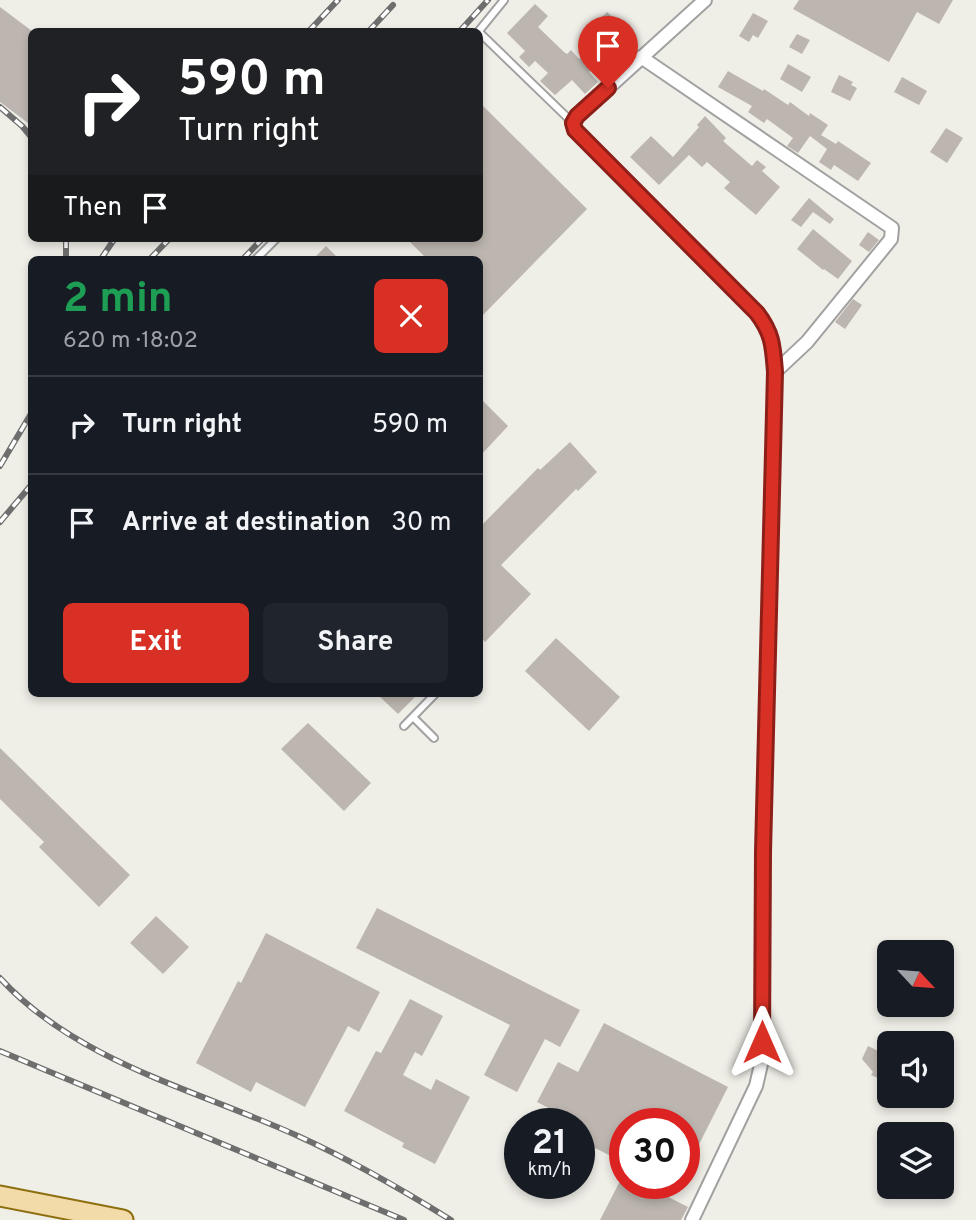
<!DOCTYPE html>
<html lang="en">
<head>
<meta charset="utf-8">
<style>
	body { margin:0; font-family:Overpass,sans-serif; background:#20242c; color:#f1f3f6; height:100vh; display:flex; flex-direction:column; font-size:26px; white-space:nowrap }
	* { box-sizing:border-box; margin:0 }
	p { font-size:23px; color:#9ea1a6 }
	.icon { flex:none; width:38px; height:38px; fill:none; stroke:currentColor; stroke-width:2; stroke-linecap:round; stroke-linejoin:round }
	.map { position:relative; flex:1; overflow:hidden }
	.drawer { position:absolute; left:28px; top:256px; width:455px; height:441px; display:flex; flex-direction:column; background:#171b24; border-radius:10px; box-shadow:0 4px 10px #0003 }
	.drawer>* { flex:none }
	.hud { position:absolute; left:28px; top:28px; width:455px; height:214px; border-radius:10px; box-shadow:0 4px 10px #0003; background:#202124; color:#fff; overflow:hidden }
	.needle { width:46px; rotate:116deg }
	.buttons { position:absolute; left:877px; top:940px; display:grid; gap:14px }
	.buttons a { display:grid; place-items:center; width:77px; height:77px; border-radius:10px; background:#171b24; box-shadow:0 4px 10px #0003; font-size:35px }
	.speed { position:absolute; left:504px; top:1108px; display:flex; gap:14px; font-size:35px; font-weight:700; text-align:center }
	.speed>* { display:grid; place-content:center; width:91px; height:91px; border-radius:50%; background:#171b24; box-shadow:0 4px 10px #0003; line-height:1 }
	.speed small { font-size:18px; font-weight:400 }
	.speed .limit { border:10px solid #d22; background:#fff; color:#111 }
	.pin { position:absolute; display:grid; place-items:center; width:60px; height:60px; color:#fff; margin:-72px -30px; border-radius:50% 50% 50% 0; rotate:-45deg; box-shadow:0 0 7px #0007 }
	.pin .icon { rotate:45deg }
	.me { position:absolute; width:77px; margin:-38px; rotate:0deg; stroke-linejoin:round; filter:drop-shadow(0 0 5px #0008) }
	.turn { display:flex; align-items:center; gap:24px; height:147px; padding:0 35px; font-size:32px }
	.turn .icon { width:91px; height:91px; stroke-width:2.5 }
	.turn b { display:block; font-size:49px; line-height:60px }
	.then { display:flex; align-items:center; height:66px; padding:0 35px; background:#0003; gap:14px; font-size:26px }
	.round { display:grid; place-items:center; flex:none; width:74px; height:74px; border-radius:10px; background:#20242c }
	.overview { display:flex; align-items:center; justify-content:space-between; height:119px; padding:0 35px }
	h1 { font-size:42px; font-weight:700; line-height:52px; color:#1e9e55 }
	.button { display:flex; gap:14px; margin-top:auto; padding:14px 35px }
	.button a { flex:1; height:80px; border-radius:10px; background:#d93025; color:#fff; font-size:28px; font-weight:700; line-height:80px; text-align:center }
	.button a+a { background:#20242c; color:#f1f3f6 }
	ul { padding:0; list-style:none }
	li { display:flex; align-items:center; gap:21px; height:98px; padding:0 35px; border-top:2px solid #363941 }
	li div { flex:1 }
	li b { display:block; font-size:26px }
	li em { font-style:normal }
	.map>svg:first-child { display:block }
</style>
</head>
<body>
<div class="map">
<svg width="976" height="1220" viewBox="0 0 976 1220">
	<rect width="100%" height="100%" fill="#efeee7"/>
	<!-- building -->
	<path fill="#bdb6b0" d="M 799,0 L 953,0 L 939,24 L 917,12 L 889,62 L 793,9 Z
		M 535,4 L 548,16 L 538,27 L 564,52 L 567,54 L 571,50 L 579,59 L 604,36 L 593,26 L 607,12 L 623,26 L 618,32 L 624,37 L 589,72 L 598,82 L 585,94 L 572,80 L 555,95 L 540,81 L 548,73 L 535,61 L 529,67 L 519,57 L 525,51 L 507,33 Z
		M 0,7 L 32,31 L 32,126 L 0,102 Z
		M 753,13 L 768,21 L 758,38 L 753,35 L 749,42 L 739,36 Z
		M 797,34 L 810,40 L 802,54 L 789,47 Z
		M 788,64 L 811,77 L 802,92 L 780,79 Z
		M 728,71 L 763,91 L 764,89 L 788,105 L 790,102 L 809,116 L 810,113 L 828,125 L 821,135 L 836,144 L 838,141 L 871,163 L 858,181 L 834,165 L 831,170 L 819,162 L 827,149 L 810,136 L 798,153 L 787,146 L 793,138 L 767,119 L 764,123 L 748,112 L 752,106 L 718,87 Z
		M 839,75 L 853,82 L 851,85 L 857,88 L 850,101 L 831,92 Z
		M 902,77 L 927,91 L 919,105 L 894,92 Z
		M 480,103 L 587,209 L 480,318 L 480,259 L 427,259 L 406,238 L 480,238 Z
		M 705,116 L 726,138 L 723,141 L 752,166 L 757,160 L 766,167 L 762,171 L 780,187 L 756,215 L 724,188 L 730,182 L 707,162 L 702,167 L 689,155 L 659,185 L 630,157 L 651,136 L 673,157 L 699,127 L 697,125 Z
		M 946,128 L 963,138 L 947,163 L 930,152 Z
		M 809,198 L 834,219 L 830,224 L 813,212 L 801,227 L 791,220 Z
		M 813,229 L 852,261 L 838,279 L 824,269 L 823,270 L 797,249 Z
		M 868,232 L 879,240 L 869,252 L 859,245 Z
		M 326,246 L 339,259 L 313,259 Z
		M 853,299 L 862,305 L 845,329 L 835,322 Z
		M 480,398 L 508,426 L 480,456 Z
		M 570,442 L 597,472 L 578,491 L 576,489 L 501,565 L 531,594 L 485,642 L 480,636 L 480,527 L 538,468 L 540,470 Z
		M 556,638 L 620,697 L 589,731 L 525,671 Z
		M 376,693 L 419,693 L 398,714 Z
		M 308,723 L 371,783 L 344,811 L 281,749 Z
		M 0,748 L 130,875 L 99,907 L 39,847 L 44,842 L 0,799 Z
		M 377,908 L 580,1010 L 560,1047 L 545,1039 L 517,1092 L 484,1075 L 510,1025 L 356,948 Z
		M 156,916 L 189,947 L 163,974 L 130,943 Z
		M 266,933 L 380,992 L 359,1032 L 348,1026 L 305,1107 L 256,1082 L 251,1092 L 196,1063 L 238,981 L 241,983 Z
		M 410,999 L 443,1016 L 422,1056 L 415,1052 L 403,1075 L 431,1090 L 436,1079 L 470,1097 L 435,1164 L 402,1147 L 404,1143 L 344,1111 L 376,1051 L 381,1053 Z
		M 604,1023 L 728,1087 L 684,1174 L 684,1124 L 625,1124 L 625,1163 L 579,1140 L 583,1126 L 537,1102 L 558,1062 L 578,1072 Z
		M 868,1046 L 889,1056 L 889,1064 L 882,1080 L 871,1075 L 873,1072 L 862,1059 Z
		M 619,1183 L 641,1183 L 688,1207 L 681,1220 L 600,1220 Z"/>
	<g fill="none" stroke-linecap="round" stroke-linejoin="round">
		<!-- lane casing -->
		<g stroke="#a1a1a1" stroke-width="10">
			<path id="lane" d="M 478,32 L 504,0
				M 480,33 L 573,123
				M 256,259 L 277,238
				M 413,717 L 434,738
				M 404,726 L 436,693"/>
		</g>
		<!-- street casing -->
		<g stroke="#a1a1a1" stroke-width="16">
			<path id="street" d="M 641,57 L 892,228 L 891,239 L 807,342 L 775,372
				M 692,1220 L 756,1086 L 762,1060 L 763,852 L 775,372 C 773,347 773,334 757,313 L 575,130 L 573,123 L 577,116 L 608,88 L 705,0"/>
		</g>
		<!-- primary casing -->
		<g stroke="#8d6f0f" stroke-width="23">
			<path id="primary" d="M 0,1196 L 123,1220"/>
		</g>
		<!-- lane -->
		<use href="#lane" stroke="#fff" stroke-width="6"/>
		<!-- street -->
		<use href="#street" stroke="#fff" stroke-width="12"/>
		<!-- primary -->
		<use href="#primary" stroke="#f3daa9" stroke-width="19"/>
		<!-- rail casing -->
		<g stroke="#6e6e6e" stroke-width="6">
			<path id="rail" d="M 308,32 L 338,0
				M 368,32 L 393,5
				M 459,32 L 488,0
				M 0,107 L 22,126 L 32,138
				M 66,238 L 66,259
				M 101,259 L 115,238
				M 150,259 L 170,238
				M 243,259 L 263,238
				M 0,466 L 32,412
				M 0,522 L 32,484
				M 0,978 C 77,1062 197,1090 298,1136 C 351,1160 401,1189 451,1220
				M 0,1051 L 404,1220"/>
		</g>
		<!-- rail -->
		<use href="#rail" stroke="#fff" stroke-width="3.5" stroke-dasharray="10" stroke-linecap="butt"/>
	</g>
	<g fill="none" stroke-linecap="round" stroke-linejoin="round">
		<!-- route casing -->
		<g stroke="#8d1f18" stroke-width="18">
			<path id="route" d="M 608,88 L 577,116 L 573,123 L 575,130 L 757,313 C 773,334 773,347 775,372 L 763,852 L 762,1042"/>
		</g>
		<!-- route -->
		<use href="#route" stroke="#d93025" stroke-width="12"/>
	</g>
</svg>
<div class="buttons">
<a><svg class="needle" viewBox="-14 -14 28 28"><path d="M0-13l5 13h-10z" fill="#e53935"/><path d="M0 13l5-13h-10z" fill="#9ea1a6"/></svg></a>
<a><svg class="icon" aria-label="sound" viewBox="0 0 24 24"><path d="M4 9h4l5-4v14l-5-4H4zM17 9q2 3 0 6"/></svg></a>
<a><svg class="icon" aria-label="layers" viewBox="0 0 24 24"><path d="M12 4l9 5-9 5-9-5zM3 14l9 5 9-5"/></svg></a>
</div>
<div class="speed"><div>21<small>km/h</small></div><div class="limit">30</div></div>
<div class="pin" style="left:608px;top:88px;background:#d93025"><svg class="icon" aria-label="arrive" viewBox="0 0 24 24"><path d="M6 21V4h12l-3 4 3 4H6"/></svg></div>
<svg class="me" style="left:762px;top:1042px" viewBox="-20 -20 40 40"><path d="M0-17L14 15 0 8-14 15z" fill="#d93025" stroke="#fff" stroke-width="4"/></svg>
<div class="hud">
<div class="turn"><svg class="icon" aria-label="right" viewBox="0 0 24 24"><path d="M7 20v-9h11M14 6l5 5-5 5"/></svg><div><b>590 m</b>Turn right</div></div>
<div class="then">Then<svg class="icon" aria-label="arrive" viewBox="0 0 24 24"><path d="M6 21V4h12l-3 4 3 4H6"/></svg></div>
</div>
<section class="drawer">
<div class="overview"><div><h1>2 min</h1><p>620 m · 18:02</p></div><a class="round" style="background:#d93025;color:#fff"><svg class="icon" aria-label="close" viewBox="0 0 24 24"><path d="M6 6l12 12M18 6L6 18"/></svg></a></div>
<ul>
<li><svg class="icon" aria-label="right" viewBox="0 0 24 24"><path d="M7 20v-9h11M14 6l5 5-5 5"/></svg><div><b>Turn right</b></div><em>590 m</em></li>
<li><svg class="icon" aria-label="arrive" viewBox="0 0 24 24"><path d="M6 21V4h12l-3 4 3 4H6"/></svg><div><b>Arrive at destination</b></div><em>30 m</em></li>
</ul>
<div class="button"><a>Exit</a><a>Share</a></div>
</section>
</div>
</body>
</html>
